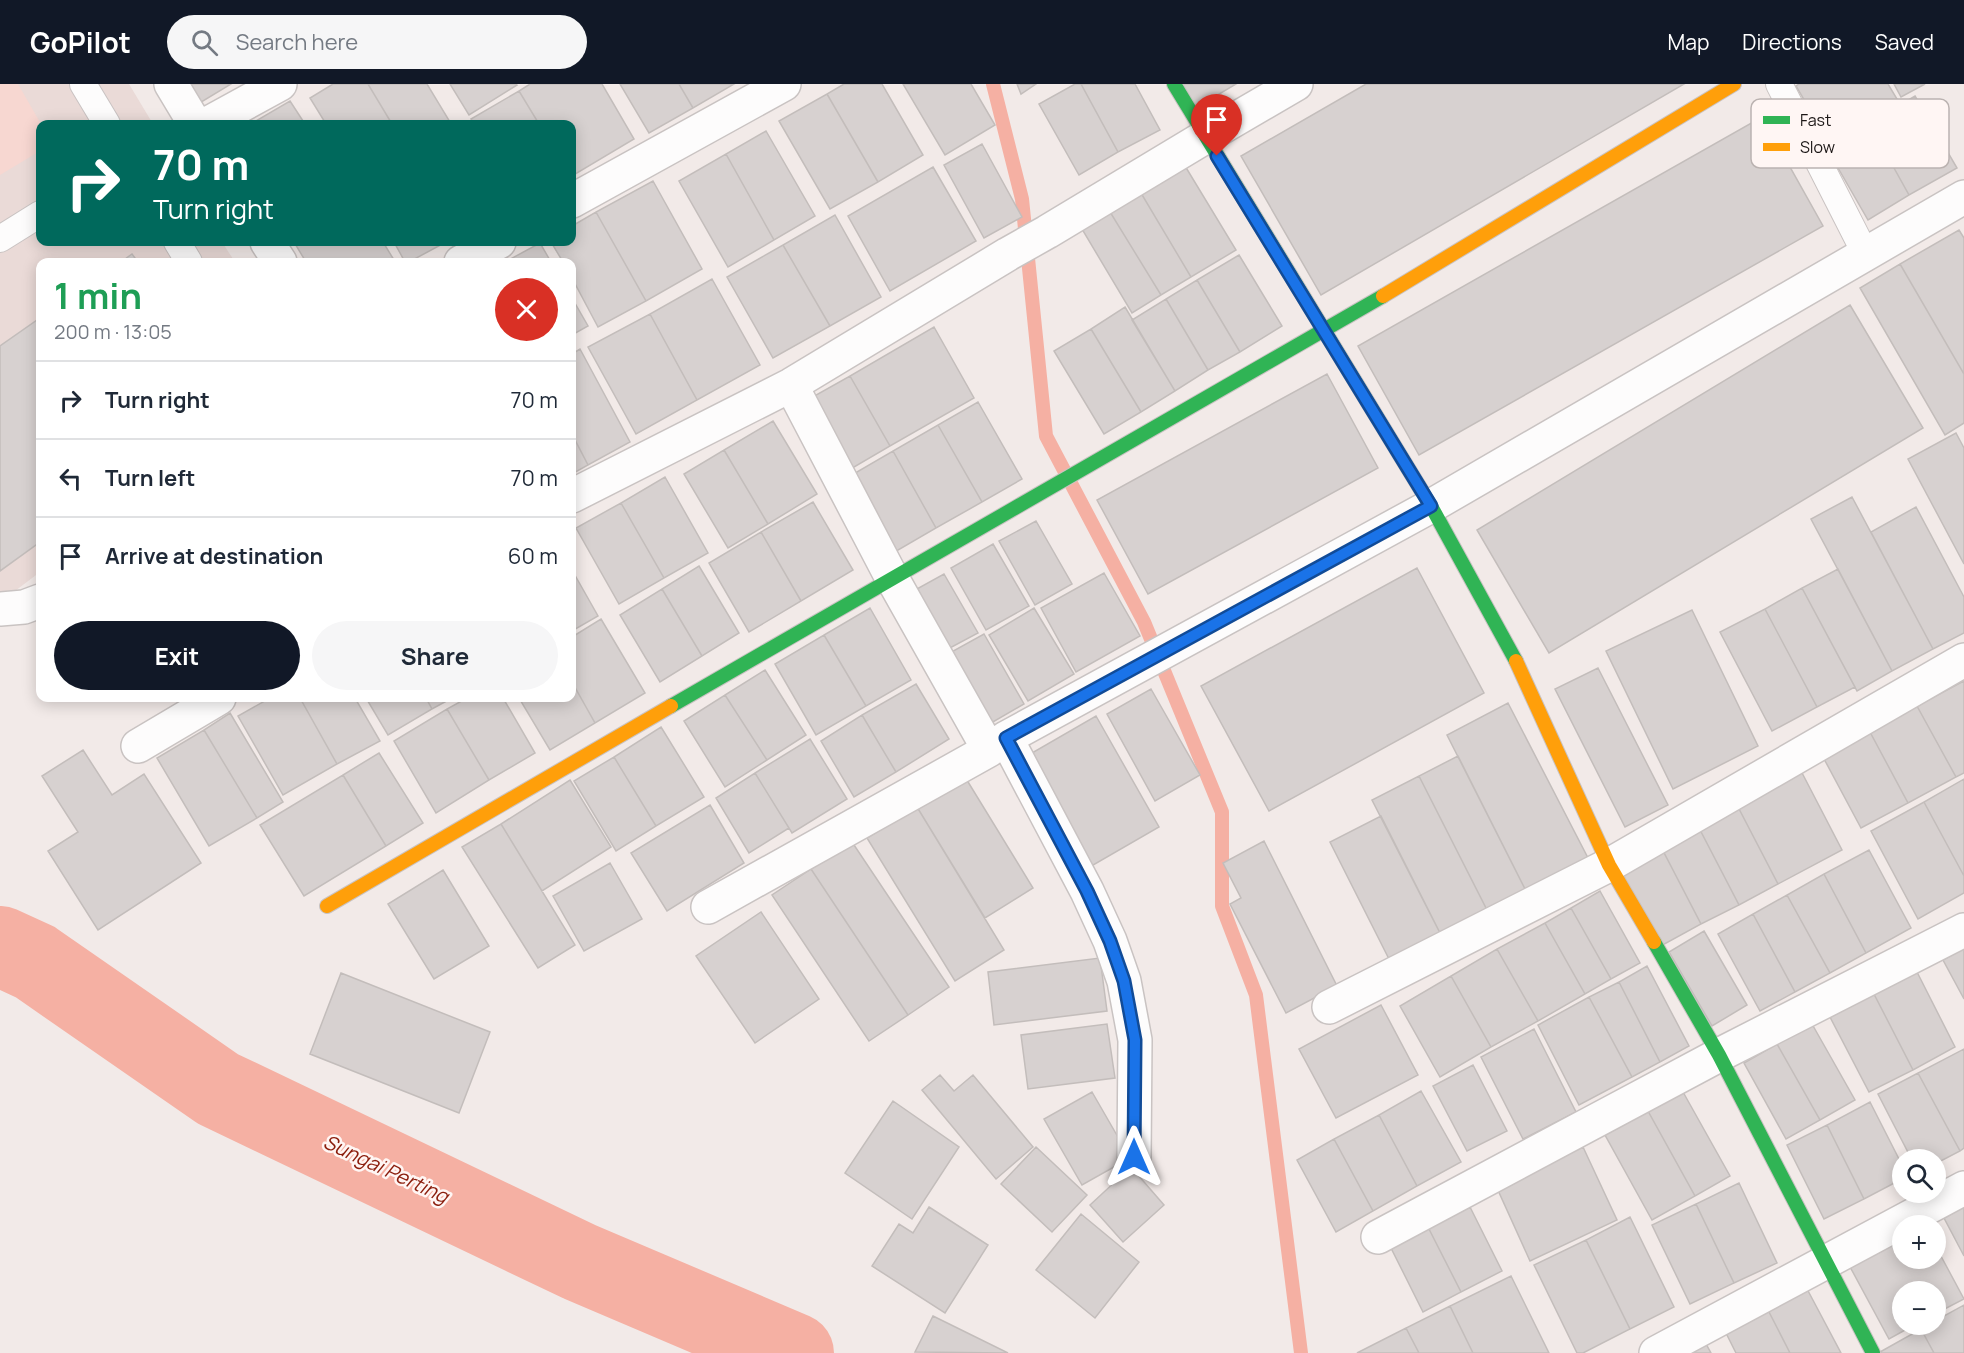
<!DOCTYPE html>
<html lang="en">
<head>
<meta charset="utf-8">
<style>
	body { margin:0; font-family:Manrope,sans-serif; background:#f6f6f7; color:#1f2937; height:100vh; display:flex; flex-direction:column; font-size:22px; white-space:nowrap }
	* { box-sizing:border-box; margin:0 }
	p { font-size:20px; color:#747a83 }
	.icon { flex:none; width:33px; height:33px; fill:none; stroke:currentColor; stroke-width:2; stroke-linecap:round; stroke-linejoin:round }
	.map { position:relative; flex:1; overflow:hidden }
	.details { position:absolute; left:36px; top:174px; width:540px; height:444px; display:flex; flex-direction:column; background:#fff; border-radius:12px; box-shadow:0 3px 15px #0003 }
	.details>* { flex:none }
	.banner { position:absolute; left:36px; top:36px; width:540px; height:126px; border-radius:12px; box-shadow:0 3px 15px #0003; background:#00695c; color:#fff; overflow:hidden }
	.controls { position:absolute; left:1892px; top:1065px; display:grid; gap:12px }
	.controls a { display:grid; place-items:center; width:54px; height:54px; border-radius:50%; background:#fff; box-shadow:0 3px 15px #0003; font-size:30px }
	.pin { position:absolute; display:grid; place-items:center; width:51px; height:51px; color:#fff; margin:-62px -26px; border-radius:50% 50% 50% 0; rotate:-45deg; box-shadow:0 0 6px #0007 }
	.pin .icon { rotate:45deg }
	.me { position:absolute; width:66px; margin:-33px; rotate:0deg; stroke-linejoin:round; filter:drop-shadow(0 0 4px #0008) }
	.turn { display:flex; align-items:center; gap:21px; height:126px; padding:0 18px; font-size:27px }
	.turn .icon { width:78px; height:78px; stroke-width:2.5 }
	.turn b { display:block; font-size:42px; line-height:51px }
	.round { display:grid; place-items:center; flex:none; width:63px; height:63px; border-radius:32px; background:#f6f6f7 }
	.headline { display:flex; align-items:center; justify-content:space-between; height:102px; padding:0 18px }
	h1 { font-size:36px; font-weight:700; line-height:45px; color:#1e9e55 }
	.cta { display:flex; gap:12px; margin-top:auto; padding:12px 18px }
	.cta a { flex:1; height:69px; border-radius:36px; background:#111827; color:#fff; font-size:24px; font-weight:700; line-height:69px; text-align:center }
	.cta a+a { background:#f6f6f7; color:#1f2937 }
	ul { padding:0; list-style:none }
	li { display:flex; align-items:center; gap:18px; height:78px; padding:0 18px; border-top:2px solid #e0e1e3 }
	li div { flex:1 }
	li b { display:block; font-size:22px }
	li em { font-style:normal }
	header { display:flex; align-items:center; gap:36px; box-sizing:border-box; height:84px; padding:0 30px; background:#111827; color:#fff }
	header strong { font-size:28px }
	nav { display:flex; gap:33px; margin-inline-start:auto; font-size:21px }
	.search { width:420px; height:54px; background:#f6f6f7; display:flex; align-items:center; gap:15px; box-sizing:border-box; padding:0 21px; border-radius:33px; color:#747a83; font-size:22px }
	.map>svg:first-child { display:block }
</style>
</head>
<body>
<header>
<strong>GoPilot</strong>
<div class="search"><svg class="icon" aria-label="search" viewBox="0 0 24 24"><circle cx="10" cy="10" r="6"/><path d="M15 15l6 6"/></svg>Search here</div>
<nav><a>Map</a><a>Directions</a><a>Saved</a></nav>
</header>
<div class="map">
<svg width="1964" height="1269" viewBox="0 0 1964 1269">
	<rect width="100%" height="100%" fill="#f2eae8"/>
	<!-- built -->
	<path fill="#eadad7" d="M 0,0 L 129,0 L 153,40 L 40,40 L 40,158 L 222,158 L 235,178 L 40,178 L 40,488 L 11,510 L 0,508 Z"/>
	<!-- green -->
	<path fill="#f7d7d1" d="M 0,0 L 18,0 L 41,40 L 40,67 L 0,91 Z"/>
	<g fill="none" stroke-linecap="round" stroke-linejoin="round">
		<!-- stream -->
		<path stroke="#f5b0a3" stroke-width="14" d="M 993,0 L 1022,115 L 1046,352 L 1144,538 L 1222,728 L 1222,822 L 1256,911 L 1301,1269"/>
		<!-- river -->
		<path stroke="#f5b0a3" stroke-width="80" d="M 0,862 L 35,878 L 218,1005 L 580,1178 L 794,1269"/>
	</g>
	<!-- building -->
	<path fill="#d7d1d0" stroke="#c3bdbb" stroke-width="1.5" d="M 186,0 L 231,0 L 198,20 Z
		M 333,0 L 368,0 L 392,40 L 326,40 L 310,14 Z
		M 368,0 L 427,0 L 450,38 L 447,40 L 392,40 Z
		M 450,0 L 516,0 L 517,1 L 469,31 Z
		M 530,0 L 602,0 L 634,55 L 572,92 L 572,40 L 539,40 L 519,7 Z
		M 620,0 L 679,0 L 693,24 L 649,49 Z
		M 679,0 L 734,0 L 693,24 Z
		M 844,0 L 882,0 L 923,71 L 878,98 L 827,10 Z
		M 903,0 L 971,0 L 995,41 L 945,71 Z
		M 1017,0 L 1036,0 L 1021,10 Z
		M 1075,0 L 1081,0 L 1118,68 L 1079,91 L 1039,20 Z
		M 1081,0 L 1135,0 L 1160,46 L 1118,68 Z
		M 1180,0 L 1236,0 L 1194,25 Z
		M 1366,0 L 1684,0 L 1321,211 L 1241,72 Z
		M 1799,0 L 1888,0 L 1897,15 L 1828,57 L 1796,2 Z
		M 1894,0 L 1925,0 L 1901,13 Z
		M 519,7 L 539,40 L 475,40 L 471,35 Z
		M 827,10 L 878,98 L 830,125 L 779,37 Z
		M 1915,12 L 1957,84 L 1909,111 L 1869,39 Z
		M 290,17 L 305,40 L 251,40 Z
		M 1762,33 L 1823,142 L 1419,371 L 1358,262 Z
		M 1869,39 L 1909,111 L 1868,136 L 1826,63 Z
		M 766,47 L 815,132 L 774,156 L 726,70 Z
		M 982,60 L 1022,133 L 984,154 L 944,81 Z
		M 726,70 L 774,156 L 728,183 L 679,97 Z
		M 1182,77 L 1236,166 L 1191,193 L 1138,104 Z
		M 933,83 L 976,157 L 890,207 L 848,132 Z
		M 653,97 L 702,185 L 646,217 L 596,128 Z
		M 1138,104 L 1191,193 L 1161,211 L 1107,123 Z
		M 1107,123 L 1161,211 L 1132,229 L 1079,140 Z
		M 596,128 L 646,217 L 598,243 L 572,194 L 572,178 L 563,178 L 551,158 L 572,158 L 572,142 Z
		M 835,131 L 881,213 L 830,242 L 783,161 Z
		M 1959,146 L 1964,154 L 1964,290 L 1900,180 Z
		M 294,158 L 383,158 L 394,176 L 389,178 L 306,178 Z
		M 394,158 L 446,158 L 409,178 L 405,178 Z
		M 540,159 L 551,178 L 505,178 Z
		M 783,161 L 830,242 L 773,274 L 727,193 Z
		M 132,170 L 138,178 L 121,178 Z
		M 1239,171 L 1282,242 L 1240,268 L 1197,196 Z
		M 1900,180 L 1964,290 L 1964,339 L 1945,351 L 1860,204 Z
		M 712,195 L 760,281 L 697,316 L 650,230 Z
		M 1197,196 L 1240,268 L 1208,286 L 1166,215 Z
		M 572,214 L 588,242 L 572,251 Z
		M 1166,215 L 1208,286 L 1175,307 L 1132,236 Z
		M 1850,221 L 1923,344 L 1549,569 L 1477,446 Z
		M 1125,223 L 1175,307 L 1141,328 L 1091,245 Z
		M 650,230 L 697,316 L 636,350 L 588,263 Z
		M 40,234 L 40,458 L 0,487 L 0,262 Z
		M 934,243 L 974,314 L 890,362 L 850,292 Z
		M 1091,245 L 1141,328 L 1104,350 L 1054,267 Z
		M 580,265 L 630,358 L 588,381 L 572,350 L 572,270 Z
		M 1327,290 L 1378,384 L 1148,510 L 1097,416 Z
		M 850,292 L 890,362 L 849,386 L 809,315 Z
		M 978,318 L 1022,395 L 982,418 L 938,341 Z
		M 773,337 L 817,410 L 768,440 L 724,366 Z
		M 938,341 L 982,418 L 936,444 L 893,367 Z
		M 1956,349 L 1964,364 L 1964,480 L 1908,375 Z
		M 572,350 L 588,381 L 572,390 Z
		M 724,366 L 768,440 L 728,464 L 684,390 Z
		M 893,367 L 936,444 L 893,469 L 850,392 Z
		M 665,393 L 708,469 L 664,494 L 621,419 Z
		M 1852,413 L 1933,565 L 1892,587 L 1811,435 Z
		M 813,418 L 853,486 L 801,517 L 761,448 Z
		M 621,419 L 664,494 L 619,520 L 576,444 Z
		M 1916,423 L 1964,513 L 1964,549 L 1933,565 L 1871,448 Z
		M 1036,437 L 1072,500 L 1035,521 L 999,457 Z
		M 761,448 L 801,517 L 749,548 L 709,479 Z
		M 993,460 L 1029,522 L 986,546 L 951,484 Z
		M 699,482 L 739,549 L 702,572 L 662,505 Z
		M 1417,484 L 1484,609 L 1269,727 L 1201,602 Z
		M 1838,485 L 1892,587 L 1857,607 L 1802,504 Z
		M 572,486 L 598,532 L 572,547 Z
		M 1104,489 L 1140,552 L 1076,588 L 1041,524 Z
		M 944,490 L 978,549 L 948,565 L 915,506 Z
		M 1802,504 L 1855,603 L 1817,623 L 1765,525 Z
		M 662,505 L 702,572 L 660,598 L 620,531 Z
		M 870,524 L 911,596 L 866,622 L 824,551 Z
		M 1034,524 L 1074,590 L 1028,617 L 989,551 Z
		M 1765,525 L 1817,623 L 1772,647 L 1720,548 Z
		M 1692,526 L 1758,662 L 1673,705 L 1606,567 Z
		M 601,535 L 645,609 L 595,639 L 572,598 L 572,553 Z
		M 984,550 L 1024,620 L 986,642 L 946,571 Z
		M 824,551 L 866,622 L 816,651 L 775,580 Z
		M 1598,584 L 1668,721 L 1625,743 L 1555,605 Z
		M 765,586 L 806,651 L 767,676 L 725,611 Z
		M 1964,597 L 1964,689 L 1956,693 L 1917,622 Z
		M 572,598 L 595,639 L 550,666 L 519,614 L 572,614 Z
		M 916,600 L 949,655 L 896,688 L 862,631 Z
		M 1151,605 L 1200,691 L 1155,717 L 1107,630 Z
		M 725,611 L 767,676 L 725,703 L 684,637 Z
		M 270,614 L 300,614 L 337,680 L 283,711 L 238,632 Z
		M 300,614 L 355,614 L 380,657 L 337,680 Z
		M 366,614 L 426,614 L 432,625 L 388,651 Z
		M 426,614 L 452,614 L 432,625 Z
		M 467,614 L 503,614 L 535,669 L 489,696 L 447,625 Z
		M 1508,619 L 1588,774 L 1526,807 L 1447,651 Z
		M 1917,622 L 1956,693 L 1908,719 L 1870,648 Z
		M 447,625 L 489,696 L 436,729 L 394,657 Z
		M 230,629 L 283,718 L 257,734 L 204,646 Z
		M 862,631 L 896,688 L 854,713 L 821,657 Z
		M 1096,632 L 1159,743 L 1088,784 L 1025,673 Z
		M 661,643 L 704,713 L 656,742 L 614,673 Z
		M 204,646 L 257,734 L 209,762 L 157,674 Z
		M 1870,648 L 1908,719 L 1861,744 L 1823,673 Z
		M 810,655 L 847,715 L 792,749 L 755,689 Z
		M 83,666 L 112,711 L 144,690 L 201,779 L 98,846 L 48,767 L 78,748 L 42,692 Z
		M 379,669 L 423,739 L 386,762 L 343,691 Z
		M 1458,672 L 1526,807 L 1487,826 L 1419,692 Z
		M 614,673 L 656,742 L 616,767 L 574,697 Z
		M 1800,685 L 1842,766 L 1778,800 L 1736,719 Z
		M 755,689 L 789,744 L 749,769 L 716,714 Z
		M 343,691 L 386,762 L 304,812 L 260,741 Z
		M 1419,692 L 1487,826 L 1441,851 L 1372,716 Z
		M 965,693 L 1033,804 L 985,834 L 917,723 Z
		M 1964,695 L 1964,792 L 1924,718 Z
		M 570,696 L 611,763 L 542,807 L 501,740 Z
		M 1924,718 L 1964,792 L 1964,809 L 1918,835 L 1871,747 Z
		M 1736,719 L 1778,800 L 1739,821 L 1697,740 Z
		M 710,721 L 744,779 L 667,827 L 631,769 Z
		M 917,723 L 1004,866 L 955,897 L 867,754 Z
		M 1381,732 L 1441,851 L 1390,877 L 1330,758 Z
		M 501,740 L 575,861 L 538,884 L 462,763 Z
		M 1697,740 L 1739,821 L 1701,840 L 1659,759 Z
		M 1264,757 L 1337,902 L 1286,929 L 1230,820 L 1241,814 L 1223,779 Z
		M 852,758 L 949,903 L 908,931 L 811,785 Z
		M 1659,759 L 1701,840 L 1659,863 L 1617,782 Z
		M 1869,766 L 1911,844 L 1866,869 L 1824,790 Z
		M 610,779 L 642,835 L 584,867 L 553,812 Z
		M 811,785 L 908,931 L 869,957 L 772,811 Z
		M 443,786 L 489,862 L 434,895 L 388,820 Z
		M 1824,790 L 1866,869 L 1830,889 L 1787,811 Z
		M 1600,807 L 1640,879 L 1611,895 L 1571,824 Z
		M 1787,811 L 1830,889 L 1795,908 L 1753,830 Z
		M 1571,824 L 1611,895 L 1585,910 L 1545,839 Z
		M 761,828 L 819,915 L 755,959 L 696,872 Z
		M 1753,830 L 1795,908 L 1760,927 L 1718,850 Z
		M 1545,839 L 1585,910 L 1538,937 L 1497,865 Z
		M 1704,847 L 1747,921 L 1712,942 L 1669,868 Z
		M 1964,864 L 1964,915 L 1943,876 Z
		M 1497,865 L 1538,937 L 1491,963 L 1451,892 Z
		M 1100,874 L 1107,927 L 994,941 L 988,888 Z
		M 1647,882 L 1689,962 L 1660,978 L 1619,898 Z
		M 1917,888 L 1955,963 L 1913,986 L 1874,910 Z
		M 341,889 L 490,948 L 459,1029 L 310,970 Z
		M 1451,892 L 1491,963 L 1440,993 L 1400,922 Z
		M 1619,898 L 1660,978 L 1632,993 L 1589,913 Z
		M 1874,910 L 1913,986 L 1869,1008 L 1830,933 Z
		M 1589,913 L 1632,993 L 1579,1021 L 1538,941 Z
		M 1381,921 L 1418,991 L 1336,1034 L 1299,965 Z
		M 1107,940 L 1115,994 L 1028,1005 L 1021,951 Z
		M 1812,940 L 1855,1016 L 1820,1036 L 1777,960 Z
		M 1534,945 L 1576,1028 L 1523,1055 L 1481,973 Z
		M 1777,960 L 1820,1036 L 1786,1055 L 1744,979 Z
		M 1964,965 L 1964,1064 L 1960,1067 L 1918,989 Z
		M 1473,981 L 1507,1047 L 1467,1067 L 1433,1002 Z
		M 1918,989 L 1960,1067 L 1935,1080 L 1935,1076 L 1912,1076 L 1878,1010 Z
		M 940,991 L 954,1007 L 973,991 L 1033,1063 L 996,1095 L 922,1006 Z
		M 1421,1007 L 1461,1078 L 1417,1102 L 1379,1031 Z
		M 1092,1008 L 1130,1074 L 1082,1101 L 1044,1035 Z
		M 1683,1008 L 1730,1092 L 1695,1112 L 1648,1027 Z
		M 893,1017 L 959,1063 L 912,1135 L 845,1089 Z
		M 1870,1018 L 1902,1081 L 1902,1095 L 1864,1115 L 1827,1041 Z
		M 1648,1027 L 1695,1112 L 1652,1136 L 1605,1051 Z
		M 1379,1031 L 1417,1102 L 1373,1127 L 1334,1055 Z
		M 1827,1041 L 1864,1115 L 1824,1135 L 1787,1061 Z
		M 1334,1055 L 1373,1127 L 1336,1148 L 1297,1076 Z
		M 1036,1063 L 1087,1111 L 1052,1148 L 1001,1100 Z
		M 1583,1063 L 1617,1136 L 1530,1177 L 1497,1104 Z
		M 1131,1083 L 1164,1121 L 1123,1158 L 1090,1121 Z
		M 1739,1099 L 1777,1179 L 1734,1199 L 1696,1120 Z
		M 1696,1120 L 1734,1199 L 1690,1220 L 1652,1141 Z
		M 929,1123 L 988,1161 L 945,1229 L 872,1182 L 899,1140 L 913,1149 Z
		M 1470,1123 L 1502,1187 L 1461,1208 L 1428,1143 Z
		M 1964,1123 L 1964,1172 L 1944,1134 Z
		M 1081,1130 L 1139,1178 L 1095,1234 L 1036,1186 Z
		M 1630,1133 L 1674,1223 L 1630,1245 L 1586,1156 Z
		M 1428,1143 L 1461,1208 L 1423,1228 L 1390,1162 Z
		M 1902,1153 L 1902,1174 L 1935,1174 L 1935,1161 L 1964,1215 L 1935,1230 L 1935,1208 L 1902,1208 L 1902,1240 L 1916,1240 L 1889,1255 L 1849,1181 Z
		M 1586,1156 L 1630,1245 L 1583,1269 L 1577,1269 L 1534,1181 Z
		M 1511,1192 L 1549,1269 L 1473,1269 L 1450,1222 Z
		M 1806,1203 L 1841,1269 L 1790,1269 L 1767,1224 Z
		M 1964,1221 L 1964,1269 L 1934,1269 L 1921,1245 L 1929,1240 L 1935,1240 L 1935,1237 Z
		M 1450,1222 L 1473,1269 L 1419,1269 L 1406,1244 Z
		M 1767,1224 L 1790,1269 L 1736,1269 L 1725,1247 Z
		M 933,1232 L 1008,1269 L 915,1268 Z
		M 1406,1244 L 1419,1269 L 1357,1269 Z
		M 1921,1245 L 1934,1269 L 1880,1269 L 1880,1268 Z
		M 1705,1258 L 1711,1269 L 1684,1269 Z"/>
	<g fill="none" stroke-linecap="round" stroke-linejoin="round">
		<!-- lane casing -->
		<g stroke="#c9c3c2" stroke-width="28">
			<path id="lane" d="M 83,0 L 107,40
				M 1779,0 L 1865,169
				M 0,155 L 40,130
				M 177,158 L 189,178"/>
		</g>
		<!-- street casing -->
		<g stroke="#c9c3c2" stroke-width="36">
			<path id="street" d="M 171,0 L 195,40
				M 207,40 L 280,0
				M 572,117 L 784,0
				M 267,158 L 280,178
				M 461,178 L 499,158
				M 791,301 L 892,494 L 989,666
				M 572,412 L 791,301 L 1008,170 L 1047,148 L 1205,53 L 1296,0
				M 0,525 L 24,523 L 40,517
				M 1006,654 L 1087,807 L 1110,857 L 1124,897 L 1135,956 L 1134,1073
				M 138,662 L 219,614
				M 708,823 L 989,666 L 1006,654 L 1431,422 L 1964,113
				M 1329,923 L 1609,781 L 1964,576
				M 1378,1153 L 1719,971 L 1964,846
				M 1656,1269 L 1964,1104"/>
		</g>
		<!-- fast casing -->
		<g stroke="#c9c3c2" stroke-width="16">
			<path id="fast" d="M 1174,0 L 1431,422 L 1516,577
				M 671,622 L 1383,212
				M 1654,858 L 1719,971 L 1873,1269"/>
		</g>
		<!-- slow casing -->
		<g stroke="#c9c3c2" stroke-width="16">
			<path id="slow" d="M 1383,212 L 1734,0
				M 1516,577 L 1609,781 L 1654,858
				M 327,822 L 671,622"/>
		</g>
		<!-- lane -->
		<use href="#lane" stroke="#fdfcfc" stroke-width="26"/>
		<!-- street -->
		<use href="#street" stroke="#fdfcfc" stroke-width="33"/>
		<!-- fast -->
		<use href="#fast" stroke="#30b455" stroke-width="14"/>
		<!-- slow -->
		<use href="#slow" stroke="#ff9f0a" stroke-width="14"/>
	</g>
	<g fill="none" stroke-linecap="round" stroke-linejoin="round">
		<!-- route casing -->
		<g stroke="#114b97" stroke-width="15">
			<path id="route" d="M 1134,1073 L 1135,956 L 1124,897 L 1110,857 L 1087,807 L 1006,654 L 1431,422 L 1217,72"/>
		</g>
		<!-- route -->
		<use href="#route" stroke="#1a73e8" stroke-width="10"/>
	</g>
	<g text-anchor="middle" stroke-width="5" stroke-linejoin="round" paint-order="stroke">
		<!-- water labels -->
		<g font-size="20" font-style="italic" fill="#8b1d0c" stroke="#fff6f4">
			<text transform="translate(386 1085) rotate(25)" y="7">Sungai Perting</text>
		</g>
	</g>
	<!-- legend -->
	<rect x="1751" y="15" width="198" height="69" rx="9" fill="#fff6f4" stroke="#bbb3b1" stroke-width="1.5"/>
	<rect x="1763" y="32" width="27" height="8" fill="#30b455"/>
	<rect x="1763" y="59" width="27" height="8" fill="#ff9f0a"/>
	<g font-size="16" fill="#1c1716">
		<text x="1800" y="42">Fast</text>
		<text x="1800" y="69">Slow</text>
	</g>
</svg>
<div class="controls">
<a><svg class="icon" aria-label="search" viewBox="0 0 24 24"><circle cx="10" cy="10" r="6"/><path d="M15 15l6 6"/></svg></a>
<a>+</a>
<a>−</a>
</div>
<div class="pin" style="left:1217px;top:72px;background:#d93025"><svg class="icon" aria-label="arrive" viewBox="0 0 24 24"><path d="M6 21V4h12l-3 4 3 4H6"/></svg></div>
<svg class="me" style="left:1134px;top:1073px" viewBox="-20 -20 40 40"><path d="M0-17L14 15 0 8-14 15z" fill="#1a73e8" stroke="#fff" stroke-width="4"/></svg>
<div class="banner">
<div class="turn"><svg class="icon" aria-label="right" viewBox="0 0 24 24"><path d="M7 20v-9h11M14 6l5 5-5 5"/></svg><div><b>70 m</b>Turn right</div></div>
</div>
<section class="details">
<div class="headline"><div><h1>1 min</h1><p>200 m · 13:05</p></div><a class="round" style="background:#d93025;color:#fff"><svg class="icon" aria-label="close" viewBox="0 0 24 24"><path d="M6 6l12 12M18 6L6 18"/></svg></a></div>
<ul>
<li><svg class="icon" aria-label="right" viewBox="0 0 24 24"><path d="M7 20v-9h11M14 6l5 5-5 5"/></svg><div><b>Turn right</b></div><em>70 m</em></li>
<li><svg class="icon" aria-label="left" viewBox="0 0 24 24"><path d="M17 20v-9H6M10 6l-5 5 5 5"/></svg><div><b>Turn left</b></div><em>70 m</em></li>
<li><svg class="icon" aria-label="arrive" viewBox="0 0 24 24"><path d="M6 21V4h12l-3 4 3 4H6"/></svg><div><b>Arrive at destination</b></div><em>60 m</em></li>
</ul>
<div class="cta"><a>Exit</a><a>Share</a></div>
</section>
</div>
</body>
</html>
